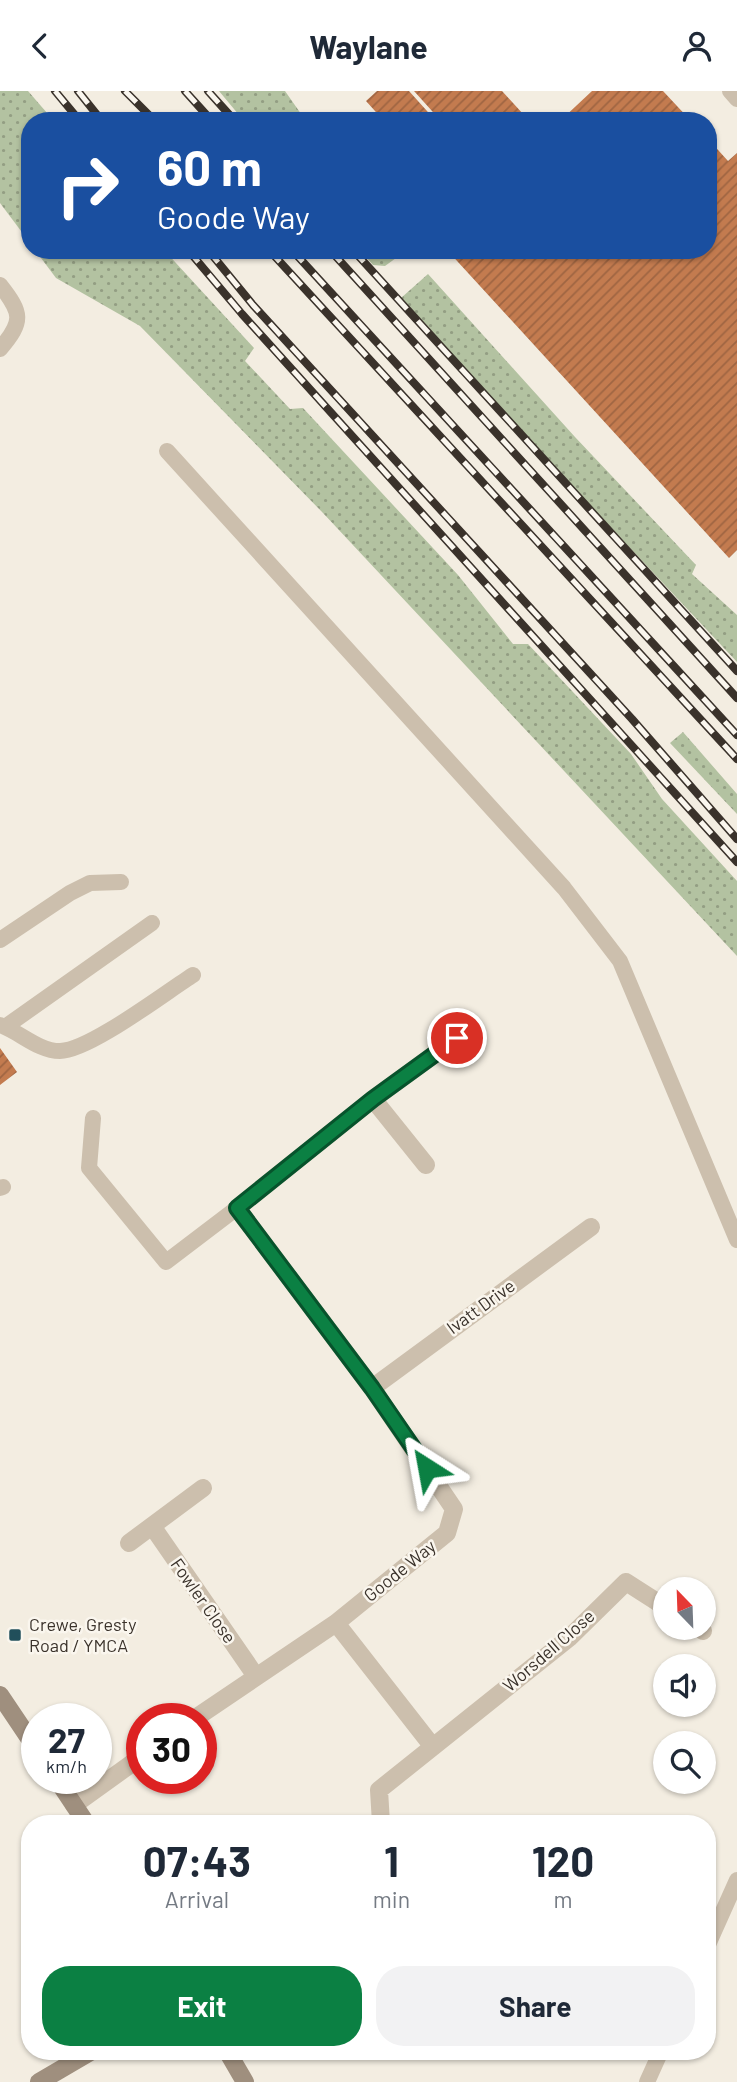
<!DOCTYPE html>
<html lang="en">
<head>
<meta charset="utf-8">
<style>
	body { margin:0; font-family:Barlow,sans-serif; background:#f2f2f3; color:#1f2937; height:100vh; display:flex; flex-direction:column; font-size:26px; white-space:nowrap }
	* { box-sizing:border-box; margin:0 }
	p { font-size:23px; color:#747a83 }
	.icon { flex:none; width:38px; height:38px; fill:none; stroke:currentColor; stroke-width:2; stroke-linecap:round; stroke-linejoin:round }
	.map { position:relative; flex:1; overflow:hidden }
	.panel { position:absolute; left:21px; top:1724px; width:695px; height:245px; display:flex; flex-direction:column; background:#fff; border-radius:28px; box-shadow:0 2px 5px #0004 }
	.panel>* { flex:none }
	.guide { position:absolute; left:21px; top:21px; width:696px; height:147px; border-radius:28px; box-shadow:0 2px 5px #0004; background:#1a4fa0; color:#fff; overflow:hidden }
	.needle { width:46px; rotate:337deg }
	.buttons { position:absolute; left:653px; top:1486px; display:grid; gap:14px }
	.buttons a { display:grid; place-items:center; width:63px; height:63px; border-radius:50%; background:#fff; box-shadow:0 2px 5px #0004; font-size:35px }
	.speed { position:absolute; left:21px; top:1612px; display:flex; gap:14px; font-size:35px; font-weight:700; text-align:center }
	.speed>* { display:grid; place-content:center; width:91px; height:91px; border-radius:50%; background:#fff; box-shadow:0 2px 5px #0004; line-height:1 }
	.speed small { font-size:18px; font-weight:400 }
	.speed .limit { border:10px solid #d22; background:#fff; color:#111 }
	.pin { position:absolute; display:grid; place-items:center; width:60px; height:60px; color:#fff; margin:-30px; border:4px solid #fff; border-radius:50%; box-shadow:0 2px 7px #0007 }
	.me { position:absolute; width:77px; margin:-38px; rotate:326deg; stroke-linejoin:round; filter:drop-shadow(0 0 5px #0008) }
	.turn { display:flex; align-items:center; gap:24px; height:147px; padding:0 21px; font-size:32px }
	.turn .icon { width:91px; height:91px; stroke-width:2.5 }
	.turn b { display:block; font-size:49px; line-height:60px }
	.eta { display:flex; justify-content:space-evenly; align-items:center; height:119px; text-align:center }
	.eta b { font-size:42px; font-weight:700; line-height:49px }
	.cta { display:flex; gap:14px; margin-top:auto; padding:14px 21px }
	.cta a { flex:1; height:80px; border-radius:28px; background:#0b8043; color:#fff; font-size:28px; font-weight:700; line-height:80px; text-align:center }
	.cta a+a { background:#f2f2f3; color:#1f2937 }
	header { display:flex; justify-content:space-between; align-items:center; height:91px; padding:0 21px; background:#fff; font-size:32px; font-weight:700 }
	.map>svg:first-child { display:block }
</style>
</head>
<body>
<header><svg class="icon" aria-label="back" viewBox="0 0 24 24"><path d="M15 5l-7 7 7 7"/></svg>Waylane<svg class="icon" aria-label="person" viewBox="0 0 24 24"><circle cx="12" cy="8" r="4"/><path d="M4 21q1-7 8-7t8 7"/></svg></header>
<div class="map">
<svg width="737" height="1991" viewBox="0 0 737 1991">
	<defs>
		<pattern id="grass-dots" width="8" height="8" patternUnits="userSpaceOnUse" patternTransform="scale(1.75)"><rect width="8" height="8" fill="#b3c2a1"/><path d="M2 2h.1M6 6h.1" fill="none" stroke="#939e83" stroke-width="1.8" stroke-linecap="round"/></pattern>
		<pattern id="building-hatch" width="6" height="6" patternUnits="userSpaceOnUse" patternTransform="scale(1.75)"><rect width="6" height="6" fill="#c37b4f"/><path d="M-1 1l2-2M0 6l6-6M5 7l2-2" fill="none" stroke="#9f6542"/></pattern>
	</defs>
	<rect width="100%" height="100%" fill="#f3ede1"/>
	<!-- grass -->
	<path fill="url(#grass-dots)" d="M 0,0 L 28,0 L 54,30 L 30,30 L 30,152 L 0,112 Z
		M 219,0 L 285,0 L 306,30 L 244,30 Z
		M 35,159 L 164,159 L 254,257 L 245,270 L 290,318 L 303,317 L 458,484 L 513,553 L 528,553 L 631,663 L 662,708 L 737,790 L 737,865 L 323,422 L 140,235 L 56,187 Z
		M 360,159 L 400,159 L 403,162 L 385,175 L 373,174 Z
		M 428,183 L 575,346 L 696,474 L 692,483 L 737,524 L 737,571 L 554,376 L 401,207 Z
		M 683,641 L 737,703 L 737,723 L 670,652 Z"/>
	<!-- building -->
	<path fill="url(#building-hatch)" d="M 377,0 L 409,0 L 436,30 L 384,30 L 366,10 Z
		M 414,0 L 502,0 L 524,24 L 518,30 L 441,30 Z
		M 592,0 L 663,0 L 691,30 L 560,30 Z
		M 709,49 L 728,70 L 737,62 L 737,459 L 729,467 L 447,159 L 709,159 Z
		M 0,957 L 17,981 L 0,994 Z"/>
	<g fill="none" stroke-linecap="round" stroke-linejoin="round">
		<!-- lane -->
		<path stroke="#ccbfad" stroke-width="16" d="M 730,0 L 737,8
			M 0,194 C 22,222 24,230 0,258
			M 167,360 L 564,797 L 620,870 L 737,1149
			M 0,849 L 70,802 L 90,792 L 121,791
			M 0,934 C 20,941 38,960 60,960 C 89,960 166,901 193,884
			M 5,936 L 152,832
			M 93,1027 L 89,1077 L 166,1171 L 237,1117
			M 0,1097 L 3,1096
			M 707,1856 L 737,1789
			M 647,1991 L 661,1960"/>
		<!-- street -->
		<path stroke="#ccbfad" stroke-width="18" d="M 373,1008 L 426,1074
			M 372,1297 L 591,1136
			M 152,1435 L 255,1584
			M 129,1452 L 203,1397
			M 336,1532 L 433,1656
			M 698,1536 L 703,1540
			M 194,1628 L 336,1532 L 447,1442 L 454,1418 L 372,1297 L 237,1117 L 373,1008 L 457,947
			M 74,1714 L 142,1665
			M 381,1732 L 379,1699 L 569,1547 L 626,1491 L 665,1516"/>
		<!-- secondary -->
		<path stroke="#9f8f7e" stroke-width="18" d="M 0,1604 L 37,1659
			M 56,1687 L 86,1732
			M 227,1960 L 245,1991
			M 39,1991 L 92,1960"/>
		<!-- rail casing -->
		<g stroke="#3a322b" stroke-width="8">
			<path id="rail" d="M 55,0 L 80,30
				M 78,0 L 102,30
				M 125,0 L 155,30
				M 185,0 L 212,30
				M 208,0 L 235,30
				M 188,159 L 242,223 L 737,771
				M 208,159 L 253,214 L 632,628 L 737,748
				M 269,159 L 737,668
				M 292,159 L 737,644
				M 330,159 L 737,607
				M 353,159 L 737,580"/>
		</g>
		<!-- rail -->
		<use href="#rail" stroke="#faf6ee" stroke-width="5" stroke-dasharray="16" stroke-linecap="butt"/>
	</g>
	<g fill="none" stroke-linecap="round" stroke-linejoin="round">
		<!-- route casing -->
		<g stroke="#07532c" stroke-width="18">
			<path id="route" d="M 427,1377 L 372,1297 L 237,1117 L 373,1008 L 457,947"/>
		</g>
		<!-- route -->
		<use href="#route" stroke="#0b8043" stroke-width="12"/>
	</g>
	<!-- markers -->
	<rect fill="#214f5b" stroke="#faf6ee" stroke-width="2.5" x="8" y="1537" width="14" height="14" rx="3.5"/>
	<g text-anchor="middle" stroke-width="5" stroke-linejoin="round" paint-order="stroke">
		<!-- street labels -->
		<g font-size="18" fill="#3a322b" stroke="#faf6ee">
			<text transform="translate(481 1216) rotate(-36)" y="6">Ivatt Drive</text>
			<text transform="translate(400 1480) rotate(-39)" y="6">Goode Way</text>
			<text transform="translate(203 1510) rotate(55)" y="6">Fowler Close</text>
			<text transform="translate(549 1560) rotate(-41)" y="6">Worsdell Close</text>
		</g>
		<!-- poi labels -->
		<g font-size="18" fill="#3a322b" stroke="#faf6ee" text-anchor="start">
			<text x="29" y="1540">Crewe, Gresty<tspan x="29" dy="21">Road / YMCA</tspan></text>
		</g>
	</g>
</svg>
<div class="buttons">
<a><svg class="needle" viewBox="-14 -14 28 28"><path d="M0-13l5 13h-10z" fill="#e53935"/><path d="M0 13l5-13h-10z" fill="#747a83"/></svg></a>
<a><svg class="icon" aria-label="sound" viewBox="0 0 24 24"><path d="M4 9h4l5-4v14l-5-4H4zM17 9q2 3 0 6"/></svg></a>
<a><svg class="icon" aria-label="search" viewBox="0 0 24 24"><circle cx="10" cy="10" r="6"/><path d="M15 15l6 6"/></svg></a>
</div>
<div class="speed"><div>27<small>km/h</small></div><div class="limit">30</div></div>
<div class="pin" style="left:457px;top:947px;background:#d93025"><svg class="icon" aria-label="arrive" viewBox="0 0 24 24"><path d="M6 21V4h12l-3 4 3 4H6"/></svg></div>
<svg class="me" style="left:427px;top:1377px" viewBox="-20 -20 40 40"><path d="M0-17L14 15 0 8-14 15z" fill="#0b8043" stroke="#fff" stroke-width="4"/></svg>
<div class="guide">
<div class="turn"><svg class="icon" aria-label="right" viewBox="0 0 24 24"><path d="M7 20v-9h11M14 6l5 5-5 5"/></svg><div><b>60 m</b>Goode Way</div></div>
</div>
<section class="panel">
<div class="eta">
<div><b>07:43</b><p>Arrival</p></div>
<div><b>1</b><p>min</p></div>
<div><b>120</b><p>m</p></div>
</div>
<div class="cta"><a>Exit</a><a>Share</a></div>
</section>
</div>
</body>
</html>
